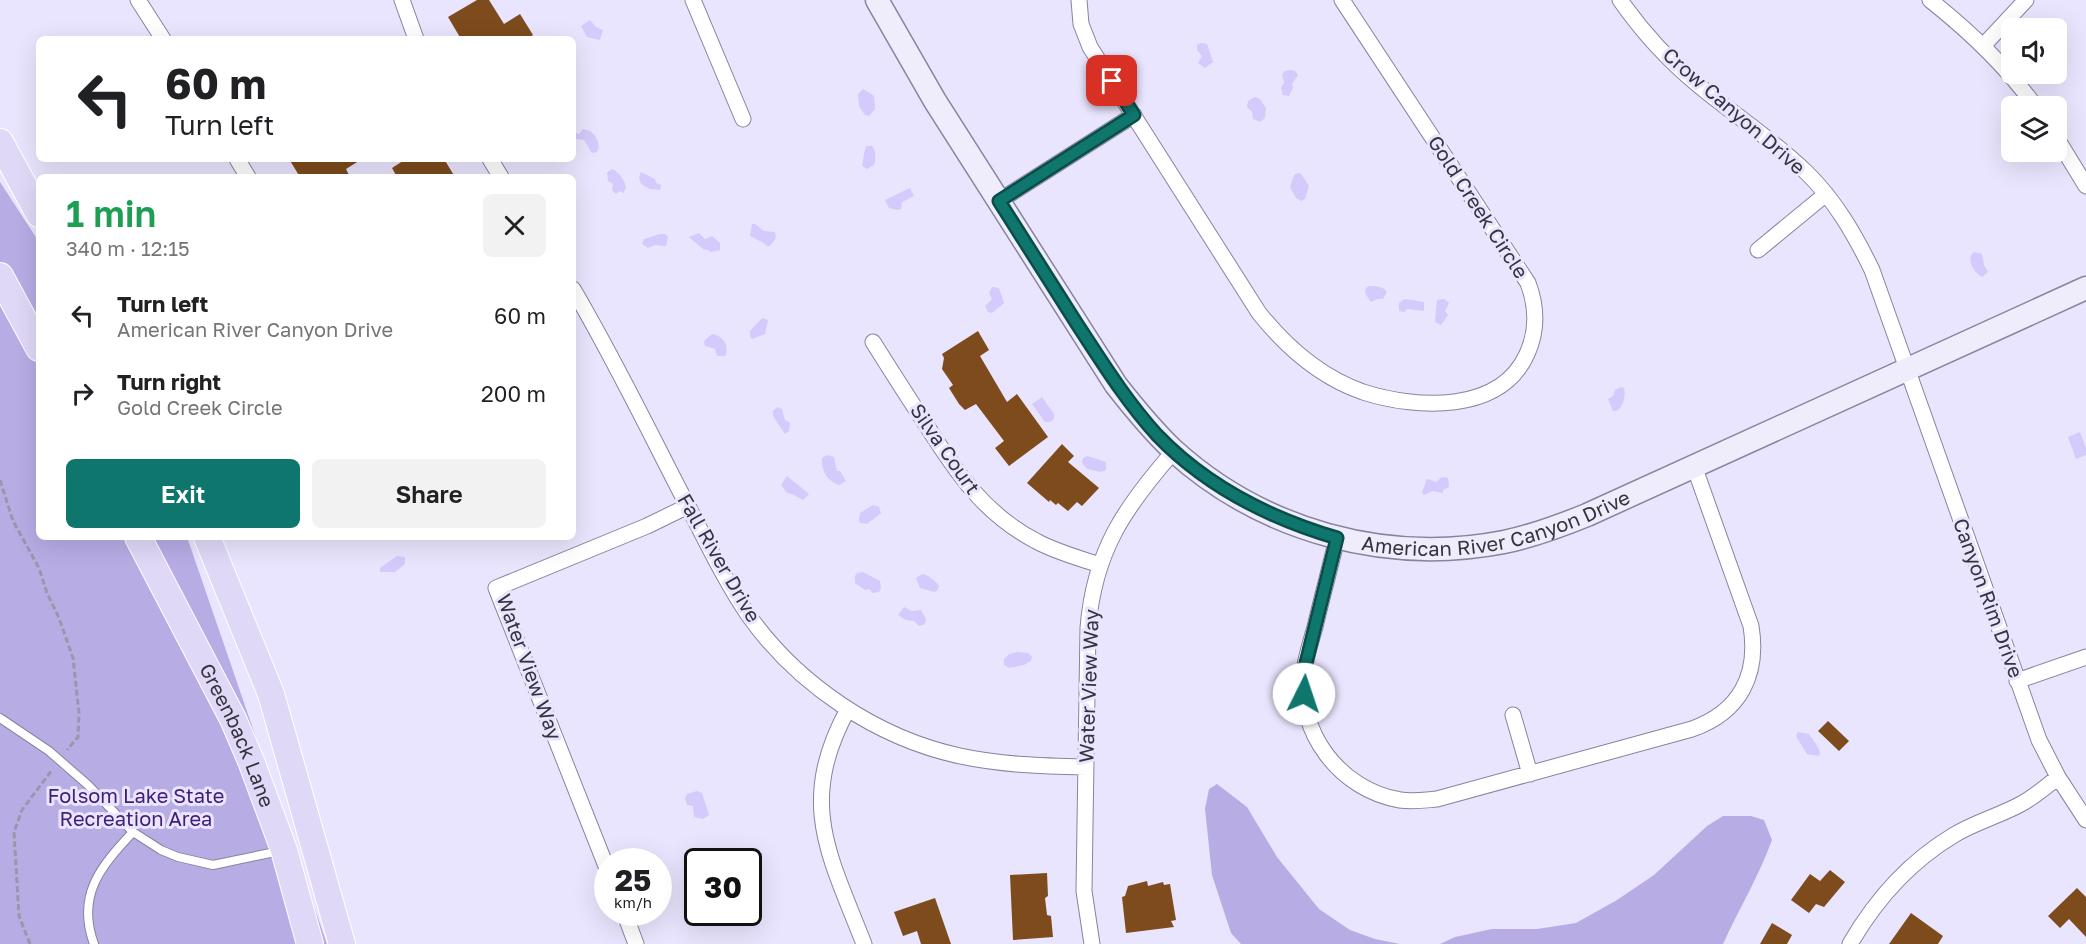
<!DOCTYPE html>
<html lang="en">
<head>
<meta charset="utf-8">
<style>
	body { margin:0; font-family:"Golos Text",sans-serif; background:#f2f2f2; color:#202124; height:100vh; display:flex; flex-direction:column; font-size:22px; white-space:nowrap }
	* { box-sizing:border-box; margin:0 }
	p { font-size:20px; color:#757577 }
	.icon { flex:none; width:33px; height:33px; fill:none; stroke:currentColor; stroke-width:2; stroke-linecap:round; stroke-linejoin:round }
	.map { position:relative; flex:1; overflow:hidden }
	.sheet { position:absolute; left:36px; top:174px; width:540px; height:366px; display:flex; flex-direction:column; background:#fff; border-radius:9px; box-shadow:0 6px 24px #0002 }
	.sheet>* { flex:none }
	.banner { position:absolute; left:36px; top:36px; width:540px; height:126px; border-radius:9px; box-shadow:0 6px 24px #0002; background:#fff; color:#202124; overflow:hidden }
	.fabs { position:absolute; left:2001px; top:18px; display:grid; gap:12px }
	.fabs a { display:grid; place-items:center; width:66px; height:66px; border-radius:9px; background:#fff; box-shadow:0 6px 24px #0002; font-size:30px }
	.speed { position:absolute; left:594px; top:848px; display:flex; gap:12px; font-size:30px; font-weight:700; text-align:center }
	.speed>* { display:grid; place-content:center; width:78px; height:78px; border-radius:50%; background:#fff; box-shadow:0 6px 24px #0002; line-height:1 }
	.speed small { font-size:15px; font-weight:400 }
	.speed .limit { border:3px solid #111; border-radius:9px; background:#fff; color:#111 }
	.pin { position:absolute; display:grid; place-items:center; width:51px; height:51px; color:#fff; margin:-26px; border-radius:12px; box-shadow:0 3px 9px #0006 }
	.me { position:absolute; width:66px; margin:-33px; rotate:4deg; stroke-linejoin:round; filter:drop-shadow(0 0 4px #0008) }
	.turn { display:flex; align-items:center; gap:21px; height:126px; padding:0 30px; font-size:27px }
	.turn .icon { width:78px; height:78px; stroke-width:2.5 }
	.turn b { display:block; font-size:42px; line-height:51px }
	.round { display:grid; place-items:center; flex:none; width:63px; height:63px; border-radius:9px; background:#f2f2f2 }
	.head { display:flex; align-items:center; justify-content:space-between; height:102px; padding:0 30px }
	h1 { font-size:36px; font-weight:600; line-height:45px; color:#1e9e55 }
	.action { display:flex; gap:12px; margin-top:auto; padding:12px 30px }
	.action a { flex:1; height:69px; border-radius:9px; background:#0f766e; color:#fff; font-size:24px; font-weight:600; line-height:69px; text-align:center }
	.action a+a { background:#f2f2f2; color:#202124 }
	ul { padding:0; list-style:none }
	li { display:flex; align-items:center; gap:18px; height:78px; padding:0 30px }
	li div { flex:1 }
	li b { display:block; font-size:22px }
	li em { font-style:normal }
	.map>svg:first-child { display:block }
</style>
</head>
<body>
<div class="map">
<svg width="2086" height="944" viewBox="0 0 2086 944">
	<rect width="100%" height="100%" fill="#eae5fe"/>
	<!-- green -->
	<path fill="#b8ace5" d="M 0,182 L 39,242 L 39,537 L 187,537 L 327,944 L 0,944 Z
		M 1217,784 L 1247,807 L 1277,857 L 1319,909 L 1350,930 L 1375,939 L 1400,944 L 1241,944 L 1231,933 L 1212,875 L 1205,809 L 1209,789 Z
		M 1723,816 L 1751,816 L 1764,820 L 1772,840 C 1759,876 1739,909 1723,944 L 1440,944 L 1455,937 L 1492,929 L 1537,929 L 1576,923 L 1617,900 L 1654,875 L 1707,826 Z"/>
	<!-- water -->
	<path fill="#d4cafb" d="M 590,20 L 596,27 L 603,30 L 600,40 L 587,37 L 581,26 Z
		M 1201,43 L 1207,44 L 1213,62 L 1205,68 L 1198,63 L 1202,56 L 1197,50 L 1197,45 Z
		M 1291,70 L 1295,71 L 1298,75 L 1292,84 L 1293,88 L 1289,96 L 1283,95 L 1281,88 L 1284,83 L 1282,74 L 1285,71 Z
		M 863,89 L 874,96 L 875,109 L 869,116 L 865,115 L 859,106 L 858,94 Z
		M 1255,97 L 1260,99 L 1266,108 L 1265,118 L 1260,122 L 1253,119 L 1252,112 L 1247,107 C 1247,101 1250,99 1255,97 Z
		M 583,129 L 590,131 C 597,136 601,145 597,152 L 592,153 L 584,140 L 576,139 L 576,133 L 579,134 Z
		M 867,146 L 872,146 C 876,151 876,159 874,165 L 867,169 L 862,166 L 865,149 Z
		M 613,169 C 619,173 625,180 626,188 L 623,193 L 620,191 L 616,194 L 612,190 L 613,184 L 608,181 L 607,172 Z
		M 641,172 L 655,179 L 656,183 L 661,185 L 660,190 L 650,189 L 641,184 L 639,177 Z
		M 1298,173 L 1301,174 L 1309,186 L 1305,199 L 1301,201 L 1296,198 L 1290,187 L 1294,175 Z
		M 910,188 L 914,196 L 902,202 L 901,209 L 898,210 L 889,208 L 885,200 Z
		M 752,224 L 755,224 L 764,231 L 775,232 L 776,238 L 770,246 L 767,246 L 762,242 L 750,236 Z
		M 699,233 L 705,239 L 712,236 L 720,243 L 720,250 L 711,252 L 706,249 L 704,250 L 689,237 Z
		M 660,234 L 665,234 L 668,237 L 666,246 L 655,245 L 648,248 L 642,244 L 644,239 Z
		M 1974,252 L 1982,254 L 1984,265 L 1988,272 L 1982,277 C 1975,273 1968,263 1971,255 Z
		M 1369,286 C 1375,286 1383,286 1387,292 L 1383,299 L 1377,299 L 1371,302 L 1365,293 L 1366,288 Z
		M 992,287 L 999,288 L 1004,303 L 992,313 L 988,312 L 985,306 L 992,299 L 989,293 Z
		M 1405,299 L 1424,302 L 1424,311 L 1407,309 L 1404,312 L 1399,311 L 1399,303 Z
		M 1444,299 L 1449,303 L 1445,311 L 1448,315 L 1441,325 L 1435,322 L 1437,300 Z
		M 762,318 L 768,320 L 765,334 L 752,339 L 750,337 L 750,331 Z
		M 712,334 C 723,335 730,346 725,356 L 717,356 L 715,349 L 705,346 L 704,341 Z
		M 1621,387 L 1624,388 C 1626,395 1623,408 1616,411 L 1613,411 L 1608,399 L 1613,396 L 1615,390 Z
		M 1042,397 L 1054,414 L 1054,419 L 1050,422 L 1045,422 L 1032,404 Z
		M 777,407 L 782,409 L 785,420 L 790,423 L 789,431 L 785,434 L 773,416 L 773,411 Z
		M 2080,432 L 2086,448 L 2086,455 L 2076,459 L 2068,437 Z
		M 827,455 L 834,457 L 837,471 L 840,471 L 846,481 L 839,485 C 827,481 821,471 822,458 Z
		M 1087,456 L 1106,462 L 1106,470 L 1101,472 L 1087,469 L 1082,463 L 1083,458 Z
		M 787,476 L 809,494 L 803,500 L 792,494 L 787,493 L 781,485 Z
		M 1442,477 L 1448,478 L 1449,487 L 1443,490 L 1443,493 L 1433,491 L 1424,495 L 1422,492 L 1427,479 L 1436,482 Z
		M 873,505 L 879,507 L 881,513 L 867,524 L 860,523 L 859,520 L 860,513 Z
		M 397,556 L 405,557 L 405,564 L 395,572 L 380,572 L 380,568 Z
		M 863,572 L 880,581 L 881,588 L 879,592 L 873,593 L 869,589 L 865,590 L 855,583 L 855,576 L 857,573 Z
		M 922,574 C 927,574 937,582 939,586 L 937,591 L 934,592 L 920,588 L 916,578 Z
		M 904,607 L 912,611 L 921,610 L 926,619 L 925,624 L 919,626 L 914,621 L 906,620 L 898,615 Z
		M 1017,652 L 1028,653 L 1032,657 L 1031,661 L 1024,665 L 1009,668 L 1004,665 L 1004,659 L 1009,654 Z
		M 1798,732 L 1809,734 C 1813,741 1819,746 1820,753 L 1819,756 L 1807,754 L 1796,736 Z
		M 697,791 L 702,793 L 709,815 L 703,819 L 694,817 L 693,806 L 687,805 L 685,798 L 687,794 Z"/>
	<!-- building -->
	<path fill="#7d4b1c" d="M 477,0 L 489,0 L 504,24 L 520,14 L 533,35 L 526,39 L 461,39 L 448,17 Z
		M 289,159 L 362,159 L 346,169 L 350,177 L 300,177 Z
		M 406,159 L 444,159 L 455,177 L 397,177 L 392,168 Z
		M 978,331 L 989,350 L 980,356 L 1007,402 L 1017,394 L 1048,437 L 1009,466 L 995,448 L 1004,441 L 976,404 L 965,410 L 959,404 L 949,388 L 953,385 L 942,369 L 944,358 L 942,354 Z
		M 1062,444 L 1074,456 L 1068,462 L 1099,488 L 1082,506 L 1077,502 L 1068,511 L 1058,503 L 1056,505 L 1050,500 L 1049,502 L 1027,483 Z
		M 1828,721 L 1849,741 L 1839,751 L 1818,731 Z
		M 1830,870 L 1845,882 L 1824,907 L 1816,904 L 1809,913 L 1791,900 L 1810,874 L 1820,881 Z
		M 1047,873 L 1048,896 L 1045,898 L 1047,915 L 1051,916 L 1053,937 L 1013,940 L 1010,875 Z
		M 1147,881 L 1148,886 L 1163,882 L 1164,885 L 1170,884 L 1176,920 L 1171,921 L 1174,927 L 1126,933 L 1122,897 L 1125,896 L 1128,886 Z
		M 2077,888 L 2086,897 L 2086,937 L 2069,919 L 2060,928 L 2048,916 Z
		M 935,898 L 951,944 L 921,944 L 917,931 L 903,936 L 894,912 Z
		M 1911,913 L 1943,936 L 1938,944 L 1889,944 Z
		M 1772,923 L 1792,935 L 1787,944 L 1760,944 Z"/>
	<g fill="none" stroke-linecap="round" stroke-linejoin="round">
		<!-- service casing -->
		<g stroke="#88839e" stroke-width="10">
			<path id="service" d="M 0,718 L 49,751 L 88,785 L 133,832 L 161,850 L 178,857 L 213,865 L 280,851
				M 94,944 C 76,895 101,866 133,832"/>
		</g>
		<!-- minor casing -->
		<g stroke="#88839e" stroke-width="17">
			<path id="minor" d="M 138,0 L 163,39
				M 402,0 L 416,39
				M 693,0 L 743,119
				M 1079,0 L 1081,24 L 1090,47 L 1259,313 C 1287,348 1320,377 1363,392 C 1416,409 1500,414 1527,354 C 1538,330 1537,307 1528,283 L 1342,0
				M 1620,0 C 1641,30 1668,60 1697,84 C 1733,114 1773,140 1806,172 C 1835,200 1855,235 1872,270 L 2039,740 L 2058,777 L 2086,820
				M 1930,0 C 1969,31 2006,66 2035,106
				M 1983,46 L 2026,0
				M 2056,137 L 2086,186
				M 237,159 L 248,177
				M 490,159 L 501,177
				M 999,201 L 1134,115
				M 1758,250 L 1826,194
				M 573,289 C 612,355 646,425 681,493 C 703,534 723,578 749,616 C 798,685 877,738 960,756 C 1002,765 1043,766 1086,767
				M 873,342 C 890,369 907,396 925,423 C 956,472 984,514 1036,541 C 1056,552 1079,558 1100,565
				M 1337,538 C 1330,568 1322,597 1315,627 C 1311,641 1306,656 1304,671 C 1296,732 1340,790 1400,800 C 1413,802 1425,800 1437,799 L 1692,729 C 1740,712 1759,675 1751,626 L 1694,466
				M 2017,681 L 2086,657
				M 848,709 C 797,803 829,854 864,944
				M 1513,715 L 1530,774
				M 608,871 L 496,588 L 647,526 L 688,506
				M 624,912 L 636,944
				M 1092,944 L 1084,891 L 1088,628 C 1094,551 1125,507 1174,451
				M 1850,944 C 1876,899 1909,862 1954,835 C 1975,822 1999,816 2021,804 C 2034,797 2046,787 2058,777"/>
		</g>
		<!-- secondary casing -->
		<g stroke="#88839e" stroke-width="25">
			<g id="secondary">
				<path id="s1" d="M 877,0 L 935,101 L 1116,385 C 1134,408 1152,430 1173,450 C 1262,531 1386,565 1504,542 C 1533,536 1560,526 1587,515 L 2086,288"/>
			</g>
		</g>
		<!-- primary casing -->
		<g stroke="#fff" stroke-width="28">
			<g id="primary">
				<path d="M 0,142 L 39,214"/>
				<path d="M 0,276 L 39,348"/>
				<path id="s2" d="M 138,537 L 233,719 L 251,761 L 284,850 L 310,944"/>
				<path d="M 207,537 L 271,694 L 342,944"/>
			</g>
		</g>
		<!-- path -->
		<path stroke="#9a97aa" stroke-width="3" stroke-dasharray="6 3" stroke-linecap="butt" d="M 0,480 L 13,521 L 39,568 L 47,593 L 59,618 L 73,658 L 79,713 L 78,737 L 67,750
			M 30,944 L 19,916 L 14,832 L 22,810 L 52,770"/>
		<!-- service -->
		<use href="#service" stroke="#fff" stroke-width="8"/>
		<!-- minor -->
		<use href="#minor" stroke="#fff" stroke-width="15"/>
		<!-- secondary -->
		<use href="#secondary" stroke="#efecfb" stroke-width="22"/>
		<!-- primary -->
		<use href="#primary" stroke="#dfd9f7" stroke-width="26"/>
	</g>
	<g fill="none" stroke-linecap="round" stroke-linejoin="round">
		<!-- route casing -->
		<g stroke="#0a4d48" stroke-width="15">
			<path id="route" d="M 1112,81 L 1134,115 L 999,201 C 1025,242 1051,283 1077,324 C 1102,362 1126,401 1157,435 C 1206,486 1269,518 1337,538 L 1304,671 L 1304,694"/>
		</g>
		<!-- route -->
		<use href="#route" stroke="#0f766e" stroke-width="10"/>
	</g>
	<g text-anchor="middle" stroke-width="6" stroke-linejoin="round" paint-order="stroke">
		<!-- street labels -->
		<g font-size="20" fill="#35333e" stroke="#eae5fe">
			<text transform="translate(1734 111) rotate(41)" y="7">Crow Canyon Drive</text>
			<text transform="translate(1478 207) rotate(57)" y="7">Gold Creek Circle</text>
			<text transform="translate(945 449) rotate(55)" y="7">Silva Court</text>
			<text dy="7" stroke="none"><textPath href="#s1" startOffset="891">American River Canyon Drive</textPath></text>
			<text transform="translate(719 558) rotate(60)" y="7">Fall River Drive</text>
			<text transform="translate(1988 598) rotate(70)" y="7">Canyon Rim Drive</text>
			<text transform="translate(529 667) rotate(70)" y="7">Water View Way</text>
			<text transform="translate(1089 686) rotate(-88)" y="7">Water View Way</text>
			<text dy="7" stroke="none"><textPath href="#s2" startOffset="222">Greenback Lane</textPath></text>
		</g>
		<!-- park labels -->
		<g font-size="20" fill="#3f1d78" stroke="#eae5fe">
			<text x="136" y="803">Folsom Lake State<tspan x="136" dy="23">Recreation Area</tspan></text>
		</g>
	</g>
</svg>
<div class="fabs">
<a><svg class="icon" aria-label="sound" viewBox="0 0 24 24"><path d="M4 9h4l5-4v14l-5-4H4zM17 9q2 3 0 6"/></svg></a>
<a><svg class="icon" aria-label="layers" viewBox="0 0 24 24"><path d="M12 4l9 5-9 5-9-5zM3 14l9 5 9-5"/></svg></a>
</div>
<div class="speed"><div>25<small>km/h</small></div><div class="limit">30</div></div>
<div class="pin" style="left:1112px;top:81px;background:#d93025"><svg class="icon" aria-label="arrive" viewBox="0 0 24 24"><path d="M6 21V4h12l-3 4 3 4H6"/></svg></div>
<svg class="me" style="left:1304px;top:694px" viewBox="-20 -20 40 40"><circle r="19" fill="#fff"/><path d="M0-13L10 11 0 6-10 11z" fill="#0f766e"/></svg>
<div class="banner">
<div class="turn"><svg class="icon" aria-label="left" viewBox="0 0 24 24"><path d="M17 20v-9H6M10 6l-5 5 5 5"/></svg><div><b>60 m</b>Turn left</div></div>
</div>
<section class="sheet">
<div class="head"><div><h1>1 min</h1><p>340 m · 12:15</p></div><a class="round"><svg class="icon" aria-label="close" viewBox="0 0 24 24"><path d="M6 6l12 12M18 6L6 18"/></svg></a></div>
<ul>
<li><svg class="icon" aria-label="left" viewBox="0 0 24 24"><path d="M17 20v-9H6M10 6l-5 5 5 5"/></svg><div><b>Turn left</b><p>American River Canyon Drive</p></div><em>60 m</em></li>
<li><svg class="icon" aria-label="right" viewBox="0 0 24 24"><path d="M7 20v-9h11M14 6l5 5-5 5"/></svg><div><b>Turn right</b><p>Gold Creek Circle</p></div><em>200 m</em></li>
</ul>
<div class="action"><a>Exit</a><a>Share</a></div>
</section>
</div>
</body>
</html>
